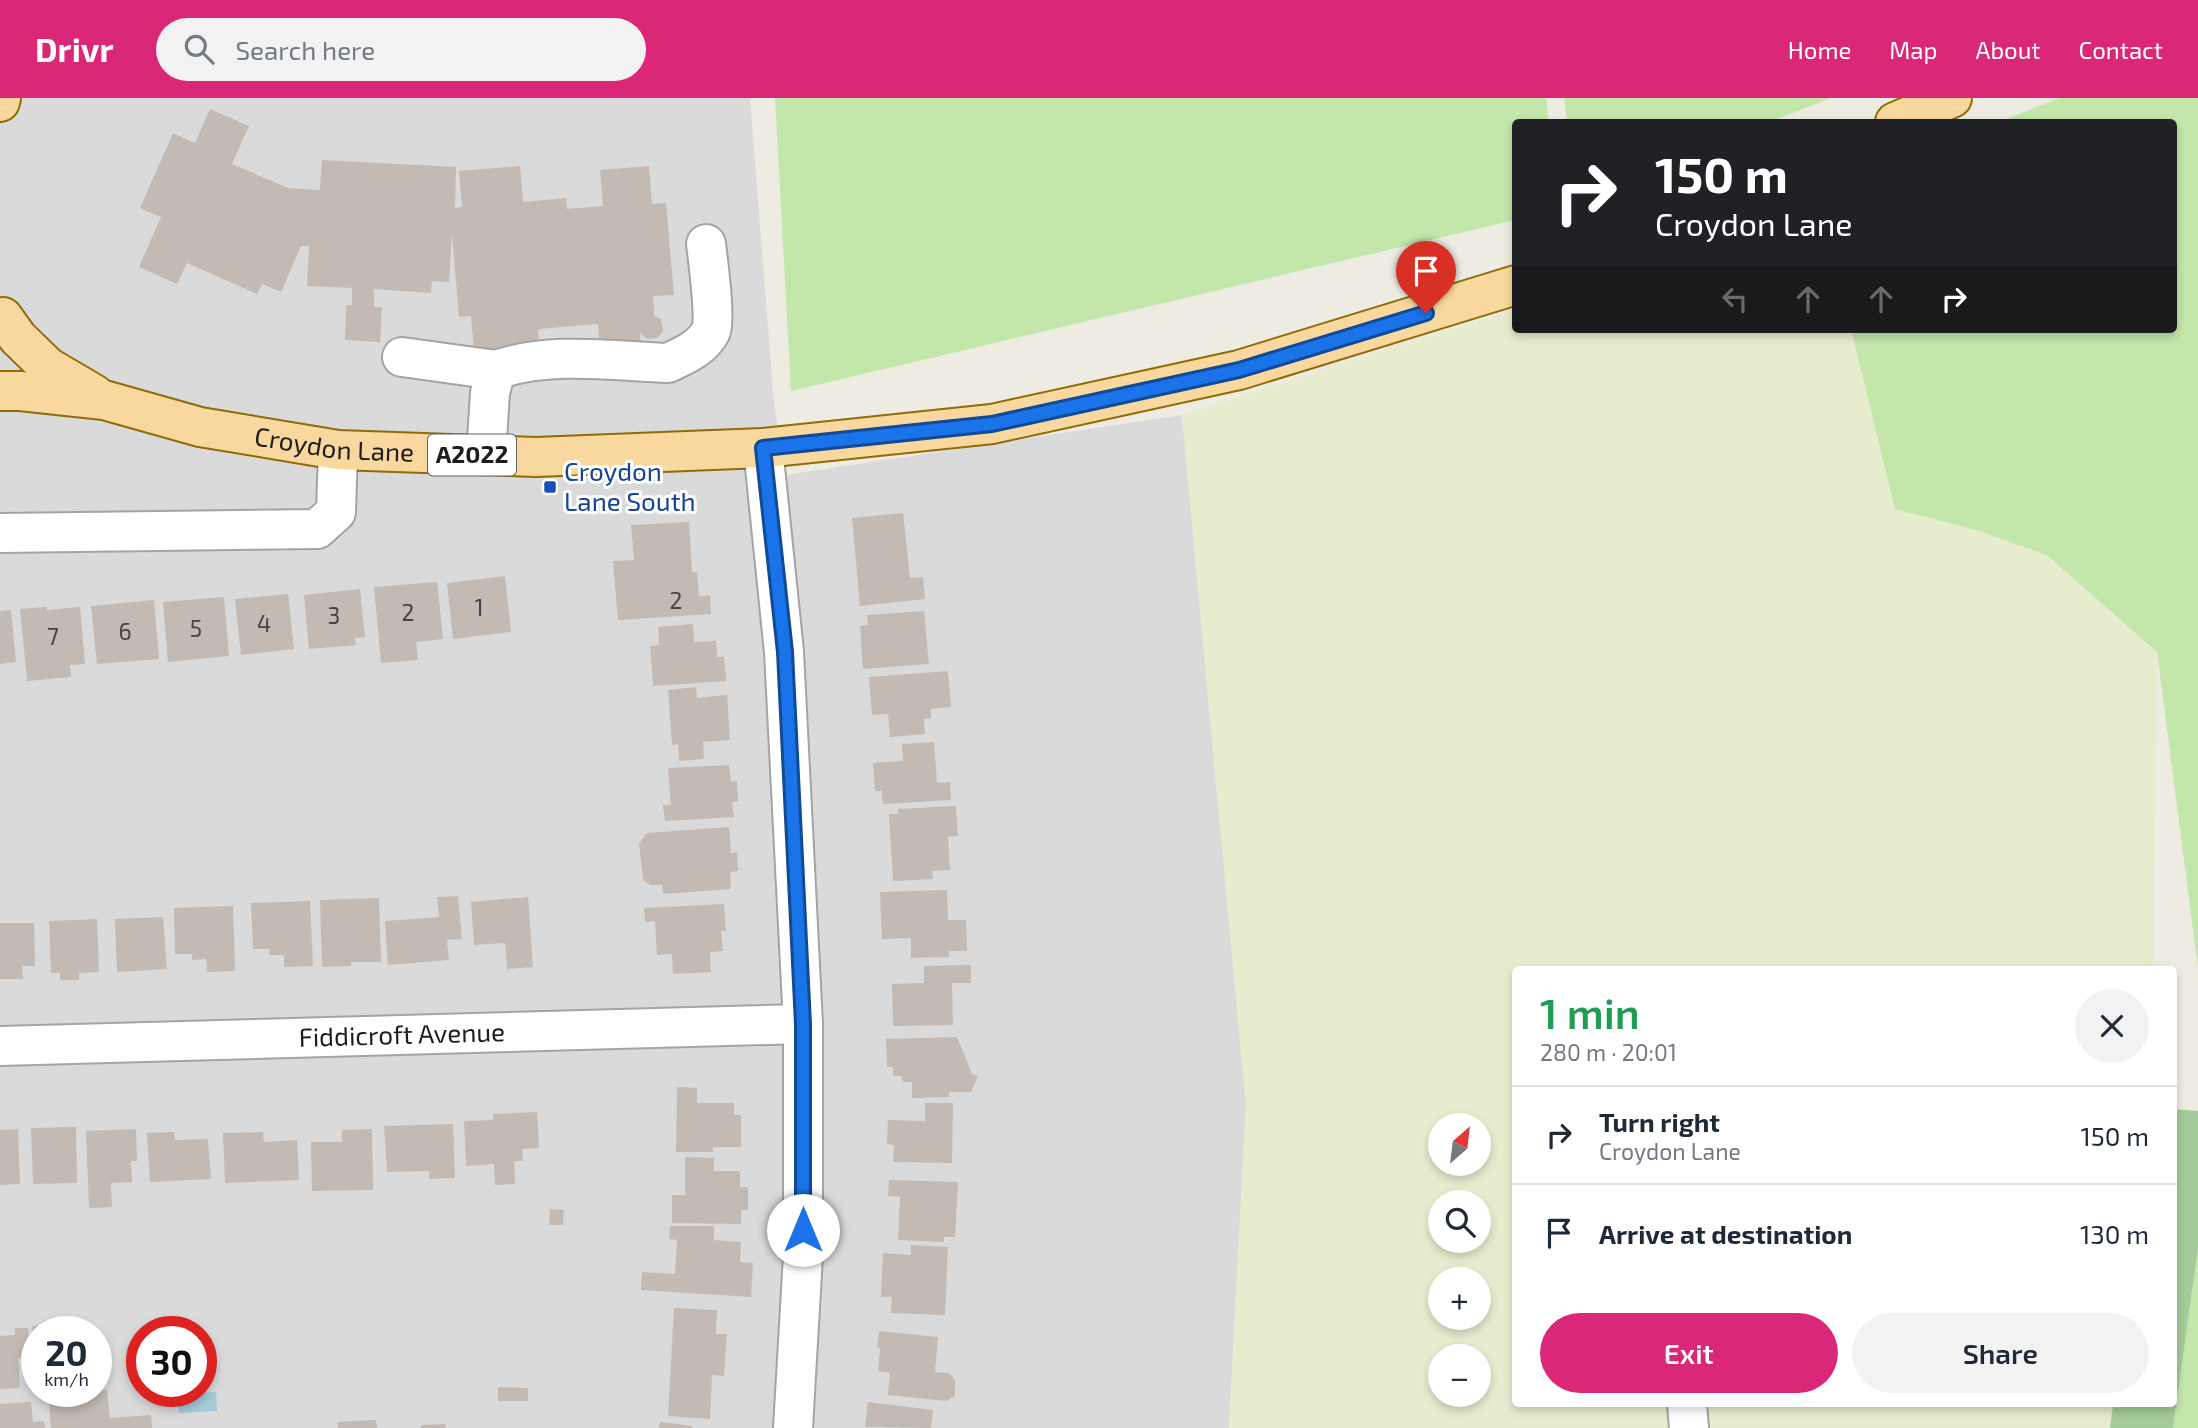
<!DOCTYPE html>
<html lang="en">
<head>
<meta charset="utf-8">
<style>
	body { margin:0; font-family:"Exo 2",sans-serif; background:#f2f2f3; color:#1f2937; height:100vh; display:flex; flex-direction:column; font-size:26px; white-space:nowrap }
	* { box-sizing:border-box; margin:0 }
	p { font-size:23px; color:#747a83 }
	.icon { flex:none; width:38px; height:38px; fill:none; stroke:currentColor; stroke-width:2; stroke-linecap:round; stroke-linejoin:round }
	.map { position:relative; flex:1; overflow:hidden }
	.panel { position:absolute; left:1512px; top:868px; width:665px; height:441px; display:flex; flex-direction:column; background:#fff; border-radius:7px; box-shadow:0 4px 10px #0003 }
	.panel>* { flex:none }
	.hud { position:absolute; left:1512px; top:21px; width:665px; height:214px; border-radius:7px; box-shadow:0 4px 10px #0003; background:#202124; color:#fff; overflow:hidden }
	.needle { width:46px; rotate:28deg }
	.buttons { position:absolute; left:1428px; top:1015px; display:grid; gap:14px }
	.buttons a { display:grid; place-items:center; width:63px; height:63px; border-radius:50%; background:#fff; box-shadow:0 4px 10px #0003; font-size:35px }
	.speed { position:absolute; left:21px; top:1218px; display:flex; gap:14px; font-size:35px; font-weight:700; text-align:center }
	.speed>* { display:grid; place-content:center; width:91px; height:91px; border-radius:50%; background:#fff; box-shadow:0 4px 10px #0003; line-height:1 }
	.speed small { font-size:18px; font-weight:400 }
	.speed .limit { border:10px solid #d22; background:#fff; color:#111 }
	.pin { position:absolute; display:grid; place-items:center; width:60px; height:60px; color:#fff; margin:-72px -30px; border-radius:50% 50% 50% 0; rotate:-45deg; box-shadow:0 0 7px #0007 }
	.pin .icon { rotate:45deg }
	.me { position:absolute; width:77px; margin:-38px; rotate:0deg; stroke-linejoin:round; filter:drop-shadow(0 0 5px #0008) }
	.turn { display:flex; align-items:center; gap:24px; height:147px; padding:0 28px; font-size:32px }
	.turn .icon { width:91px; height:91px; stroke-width:2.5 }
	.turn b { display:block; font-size:49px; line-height:60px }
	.lanes { display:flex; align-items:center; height:66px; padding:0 28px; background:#0003; justify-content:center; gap:35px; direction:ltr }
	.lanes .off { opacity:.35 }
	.round { display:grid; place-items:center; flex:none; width:74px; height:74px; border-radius:37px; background:#f2f2f3 }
	.head { display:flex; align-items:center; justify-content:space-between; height:119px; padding:0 28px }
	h1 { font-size:42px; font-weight:600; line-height:52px; color:#1e9e55 }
	.button { display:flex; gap:14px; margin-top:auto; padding:14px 28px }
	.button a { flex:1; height:80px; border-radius:42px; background:#db2777; color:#fff; font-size:28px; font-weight:600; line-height:80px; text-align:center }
	.button a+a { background:#f2f2f3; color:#1f2937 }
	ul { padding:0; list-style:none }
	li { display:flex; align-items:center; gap:21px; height:98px; padding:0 28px; border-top:2px solid #e0e1e3 }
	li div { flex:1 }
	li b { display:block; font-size:26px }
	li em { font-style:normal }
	header { display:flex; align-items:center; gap:42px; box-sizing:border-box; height:98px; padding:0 35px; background:#db2777; color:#fff }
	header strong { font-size:33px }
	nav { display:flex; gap:38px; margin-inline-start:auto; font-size:24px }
	.search { width:490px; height:63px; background:#f2f2f3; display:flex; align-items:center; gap:18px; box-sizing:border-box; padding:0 24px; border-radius:38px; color:#747a83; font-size:26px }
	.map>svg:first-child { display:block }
</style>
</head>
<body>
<header>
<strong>Drivr</strong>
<div class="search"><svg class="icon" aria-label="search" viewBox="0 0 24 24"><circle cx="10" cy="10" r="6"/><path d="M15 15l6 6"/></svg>Search here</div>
<nav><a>Home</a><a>Map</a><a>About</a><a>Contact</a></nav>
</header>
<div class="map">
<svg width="2198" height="1330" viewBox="0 0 2198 1330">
	<rect width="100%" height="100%" fill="#eeebe3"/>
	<!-- residential -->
	<path fill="#dbdada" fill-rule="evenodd" d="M 0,0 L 750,0 L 774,306 L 785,377 L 1182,317 L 1246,1007 L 1229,1330 L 0,1330 ZM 37,1234 L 96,1234 L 96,1293 L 37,1293 ZM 142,1234 L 201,1234 L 201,1293 L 142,1293 Z"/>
	<!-- farmland -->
	<path fill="#e8eccf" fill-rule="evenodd" d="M 1515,212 L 1516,231 L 1851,231 L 1895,411 L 1980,433 L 2048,458 L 2157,554 L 2153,871 L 1516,872 L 1516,1306 L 2113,1306 L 2110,1330 L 1229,1330 L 1246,1007 L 1182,317 L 1379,253 ZM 1440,1027 L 1479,1027 L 1479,1066 L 1440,1066 ZM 1440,1104 L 1479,1104 L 1479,1143 L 1440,1143 ZM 1440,1181 L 1479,1181 L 1479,1220 L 1440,1220 ZM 1440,1258 L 1479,1258 L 1479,1297 L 1440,1297 Z"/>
	<!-- grass -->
	<path fill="#c3e6ab" d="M 775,0 L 1546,0 L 1549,24 L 1516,24 L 1515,122 L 791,293 Z
		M 1564,0 L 1831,0 L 1770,24 L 1567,24 Z
		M 2059,0 L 2198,0 L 2198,870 L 2157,554 L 2048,458 L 1980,433 L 1895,411 L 1851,231 L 2174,231 L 2174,24 L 1999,24 Z
		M 2198,1150 L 2198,1330 L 2173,1330 Z"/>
	<!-- forest -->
	<path fill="#a4cb99" d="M 2174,1011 L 2198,1013 L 2198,1150 L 2173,1330 L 2110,1330 L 2113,1306 L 2174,1306 Z"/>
	<!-- water -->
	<path fill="#a5cada" d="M 216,1294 L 217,1313 L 179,1315 L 177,1296 Z"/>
	<!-- building -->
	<path fill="#c2bab3" d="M 210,11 L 249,28 L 232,66 L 288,90 L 320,92 L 322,62 L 456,69 L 455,110 L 462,109 L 459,73 L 520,68 L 523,104 L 566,100 L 567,111 L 603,108 L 600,72 L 649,68 L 652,106 L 666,105 L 674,197 L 653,198 L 654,218 L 661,221 L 663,233 L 657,240 L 647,241 L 640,235 L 641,250 L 600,253 L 598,226 L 538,231 L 539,247 L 474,252 L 471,218 L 459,219 L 452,136 L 449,184 L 432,183 L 431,195 L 374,191 L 374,209 L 382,209 L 380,244 L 345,242 L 346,207 L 352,207 L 352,190 L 307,188 L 309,148 L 301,148 L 281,194 L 262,186 L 257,196 L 187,165 L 177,186 L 139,169 L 161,119 L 140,110 L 173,35 L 195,45 Z
		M 903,415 L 910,480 L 923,479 L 925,501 L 860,508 L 852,420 Z
		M 689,424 L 692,474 L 697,474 L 699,498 L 710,497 L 711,516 L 618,522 L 613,463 L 634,462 L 631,427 Z
		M 505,478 L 511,534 L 453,541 L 447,485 Z
		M 437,484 L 443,541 L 416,544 L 418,562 L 381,565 L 374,489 Z
		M 360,491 L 365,539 L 355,540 L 356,547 L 309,551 L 304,497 Z
		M 288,496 L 294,551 L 241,557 L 235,501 Z
		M 224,499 L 229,558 L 168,564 L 163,504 Z
		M 154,502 L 159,561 L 97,566 L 91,508 Z
		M 46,509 L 47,512 L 80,509 L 85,566 L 70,567 L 71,579 L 27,583 L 20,511 Z
		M 11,512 L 16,564 L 0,566 L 0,513 Z
		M 924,513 L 929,566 L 863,571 L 860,528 L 868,527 L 867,517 Z
		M 693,526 L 694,544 L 716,543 L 717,559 L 724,559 L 726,583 L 653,588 L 650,548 L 659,547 L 658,529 Z
		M 948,573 L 951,609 L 931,611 L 931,620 L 924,621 L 925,636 L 890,639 L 888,616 L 872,617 L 869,579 Z
		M 696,589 L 697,600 L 727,597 L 730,642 L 703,644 L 704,661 L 679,663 L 678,646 L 672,647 L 668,592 Z
		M 934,644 L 937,685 L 950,684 L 951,702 L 883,706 L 882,693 L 875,693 L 873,665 L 903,663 L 902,646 Z
		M 729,667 L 731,684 L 737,683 L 738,703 L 732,704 L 734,719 L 665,723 L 663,707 L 671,707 L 668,670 Z
		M 956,708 L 958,738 L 948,739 L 950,772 L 932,773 L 933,781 L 893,783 L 889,716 L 898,716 L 898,711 Z
		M 729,729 L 731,755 L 737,754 L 738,773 L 730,774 L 731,791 L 663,796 L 662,787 L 650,787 L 643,782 L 639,745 L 647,735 Z
		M 947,792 L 948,822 L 966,822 L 967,853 L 949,853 L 949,859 L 911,860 L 911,840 L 882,841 L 880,794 Z
		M 458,798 L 462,841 L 447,842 L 449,862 L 388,867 L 385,823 L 439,819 L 437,799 Z
		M 528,799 L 533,869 L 507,871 L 505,845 L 474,847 L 471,804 Z
		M 379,800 L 381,864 L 351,864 L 351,868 L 322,869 L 320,802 Z
		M 310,803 L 313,868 L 284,869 L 284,857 L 269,857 L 269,851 L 253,851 L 251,805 Z
		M 724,806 L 726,833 L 721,833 L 723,853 L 710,854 L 711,874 L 673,876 L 672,856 L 657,857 L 655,823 L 645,824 L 644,810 Z
		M 233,808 L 235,873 L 207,874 L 206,861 L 192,862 L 192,856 L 175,856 L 174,810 Z
		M 163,819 L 167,871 L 117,874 L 115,821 Z
		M 97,821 L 99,874 L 79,875 L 79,882 L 60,882 L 60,875 L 51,875 L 49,823 Z
		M 0,825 L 34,825 L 35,868 L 22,868 L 23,881 L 0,881 Z
		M 971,867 L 971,885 L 952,885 L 953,927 L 893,928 L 892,886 L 924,885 L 924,868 Z
		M 957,939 L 972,976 L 978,978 L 971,994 L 949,994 L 949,999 L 912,1000 L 912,984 L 903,984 L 901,978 L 893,978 L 893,969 L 887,969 L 886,941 Z
		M 677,989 L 697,990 L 697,1005 L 734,1005 L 734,1017 L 741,1017 L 741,1049 L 713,1049 L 713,1054 L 676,1054 Z
		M 925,1005 L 953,1005 L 952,1065 L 893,1064 L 894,1047 L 887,1046 L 888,1022 L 925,1023 Z
		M 537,1014 L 539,1050 L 522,1051 L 523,1063 L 514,1063 L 515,1086 L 495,1087 L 494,1066 L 466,1068 L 464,1023 L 493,1022 L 493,1016 Z
		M 453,1026 L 455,1080 L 429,1081 L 429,1073 L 387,1074 L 384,1028 Z
		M 76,1029 L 77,1085 L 33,1086 L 31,1030 Z
		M 18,1031 L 20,1086 L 0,1087 L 0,1032 Z
		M 136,1031 L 137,1063 L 131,1063 L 132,1084 L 111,1085 L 112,1109 L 89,1110 L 86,1033 Z
		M 372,1031 L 373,1092 L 312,1093 L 311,1044 L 342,1044 L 342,1032 Z
		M 174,1034 L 175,1042 L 208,1041 L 211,1081 L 150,1084 L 147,1035 Z
		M 263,1034 L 264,1044 L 297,1042 L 299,1082 L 225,1085 L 223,1035 Z
		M 685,1059 L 714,1060 L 714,1073 L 740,1073 L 740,1089 L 748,1089 L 748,1112 L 741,1112 L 741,1126 L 672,1125 L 672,1097 L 685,1097 Z
		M 889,1082 L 958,1084 L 955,1139 L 944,1139 L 944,1144 L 898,1142 L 900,1099 L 888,1098 Z
		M 550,1111 L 564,1112 L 563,1127 L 549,1127 Z
		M 670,1128 L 714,1128 L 714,1142 L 741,1144 L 740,1164 L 753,1165 L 751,1199 L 641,1192 L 642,1174 L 675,1176 L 677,1142 L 669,1141 Z
		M 911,1147 L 948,1149 L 945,1217 L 891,1215 L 892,1199 L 881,1199 L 883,1155 L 911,1157 Z
		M 674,1210 L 717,1212 L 716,1236 L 727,1236 L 724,1278 L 712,1277 L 710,1321 L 668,1318 Z
		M 53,1227 L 54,1234 L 37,1234 L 37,1270 L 35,1270 L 32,1228 Z
		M 15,1230 L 28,1230 L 31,1259 L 18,1260 L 20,1290 L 0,1291 L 0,1238 L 15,1237 Z
		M 879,1233 L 938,1239 L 935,1274 L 949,1275 L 955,1282 L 955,1298 L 946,1303 L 888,1297 L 890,1275 L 878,1273 L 880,1250 L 877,1250 Z
		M 498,1289 L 528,1290 L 528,1303 L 498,1303 Z
		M 107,1292 L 110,1320 L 151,1317 L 152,1330 L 51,1330 L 49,1305 L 78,1302 L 77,1295 Z
		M 31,1304 L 33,1324 L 44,1323 L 45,1330 L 0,1330 L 0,1306 Z
		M 868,1304 L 933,1312 L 931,1330 L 865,1329 Z
		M 376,1322 L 377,1330 L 338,1330 L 338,1324 Z
		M 660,1324 L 692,1328 L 692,1330 L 659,1330 Z
		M 445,1326 L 446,1330 L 421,1330 L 421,1327 Z"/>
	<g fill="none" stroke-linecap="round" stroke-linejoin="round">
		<!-- minor casing -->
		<g stroke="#a4a4a4" stroke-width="42">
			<g id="minor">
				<path d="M 402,259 L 496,272"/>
				<path d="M 763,350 L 784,554 L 803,926 L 803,1158 L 793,1330"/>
				<path d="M 486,357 L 490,295 L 496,272 C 550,253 612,263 668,265 C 685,257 702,250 711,233 C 716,223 708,162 706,146"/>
				<path d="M 0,435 L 317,431 L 336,414 L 338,352"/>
				<path id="s1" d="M 0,948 L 803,926"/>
				<path d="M 1687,1306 L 1689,1330"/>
			</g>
		</g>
		<!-- major casing -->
		<g stroke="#8f6c06" stroke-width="42">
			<g id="major">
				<path d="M 0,4 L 1,0"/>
				<path d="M 1895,24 L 1952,0"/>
				<path d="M 3,219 L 18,240 L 48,269 L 94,296"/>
				<path id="s2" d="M 0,293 L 20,293 L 104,302 L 200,329 L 338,352 L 536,359 L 763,350 L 992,326 L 1239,272 L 1516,187"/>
			</g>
		</g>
		<!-- minor -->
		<use href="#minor" stroke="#fff" stroke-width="38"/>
		<!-- major -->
		<use href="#major" stroke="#f8d89e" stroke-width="38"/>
	</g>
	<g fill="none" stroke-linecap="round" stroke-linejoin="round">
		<!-- route casing -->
		<g stroke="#114b97" stroke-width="18">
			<path id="route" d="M 803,1132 L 803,926 L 785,554 L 763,350 L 992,326 L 1239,272 L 1426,215"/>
		</g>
		<!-- route -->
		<use href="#route" stroke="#1a73e8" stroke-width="12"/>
	</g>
	<!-- markers -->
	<rect fill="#1a4fb4" stroke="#fff" stroke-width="2.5" x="543" y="382" width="14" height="14" rx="3.5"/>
	<g text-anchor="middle" stroke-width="6" stroke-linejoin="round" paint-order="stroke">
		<!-- number labels -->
		<g font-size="23" fill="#464442">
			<text x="676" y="511">2</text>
			<text x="479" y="518">1</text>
			<text x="408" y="523">2</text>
			<text x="334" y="526">3</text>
			<text x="264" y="534">4</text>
			<text x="196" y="539">5</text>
			<text x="125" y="542">6</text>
			<text x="53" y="547">7</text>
		</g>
		<!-- shield labels -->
		<rect fill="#fff" stroke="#616161" stroke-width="2" x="428" y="336.5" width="88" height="41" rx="5"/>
		<g font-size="24" font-weight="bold" fill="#1d1d1d">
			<text x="472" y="365">A2022</text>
		</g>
		<!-- street labels -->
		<g font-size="26" fill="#1d1d1d" stroke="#fff">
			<text dy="9" stroke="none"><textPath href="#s2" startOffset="340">Croydon Lane</textPath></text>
			<text dy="9" stroke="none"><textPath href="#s1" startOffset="402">Fiddicroft Avenue</textPath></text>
		</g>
		<!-- transit labels -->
		<g font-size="26" fill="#164399" stroke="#fff" text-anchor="start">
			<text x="564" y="383">Croydon<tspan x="564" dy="30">Lane South</tspan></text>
		</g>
	</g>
</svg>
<div class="buttons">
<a><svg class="needle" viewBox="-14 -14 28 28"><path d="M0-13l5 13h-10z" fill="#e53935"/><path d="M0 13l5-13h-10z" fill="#747a83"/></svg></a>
<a><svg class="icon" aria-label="search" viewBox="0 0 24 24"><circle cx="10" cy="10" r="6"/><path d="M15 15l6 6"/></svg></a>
<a>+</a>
<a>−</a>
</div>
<div class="speed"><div>20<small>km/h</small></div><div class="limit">30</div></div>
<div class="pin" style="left:1426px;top:215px;background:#d93025"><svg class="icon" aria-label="arrive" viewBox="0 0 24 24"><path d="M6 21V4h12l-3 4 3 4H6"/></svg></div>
<svg class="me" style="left:803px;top:1132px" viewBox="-20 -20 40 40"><circle r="19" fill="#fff"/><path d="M0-13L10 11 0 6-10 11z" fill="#1a73e8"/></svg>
<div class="hud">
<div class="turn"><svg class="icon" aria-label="right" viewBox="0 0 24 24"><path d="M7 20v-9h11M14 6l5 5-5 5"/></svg><div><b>150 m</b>Croydon Lane</div></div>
<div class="lanes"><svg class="icon off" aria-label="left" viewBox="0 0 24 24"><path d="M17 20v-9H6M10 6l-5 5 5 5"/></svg><svg class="icon off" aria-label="ahead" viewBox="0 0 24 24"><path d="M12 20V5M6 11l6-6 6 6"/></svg><svg class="icon off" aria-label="ahead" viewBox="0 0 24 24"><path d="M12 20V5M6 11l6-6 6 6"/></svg><svg class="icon" aria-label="right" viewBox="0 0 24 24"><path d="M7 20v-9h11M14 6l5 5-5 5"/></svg></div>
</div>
<section class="panel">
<div class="head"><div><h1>1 min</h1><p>280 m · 20:01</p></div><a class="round"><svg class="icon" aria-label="close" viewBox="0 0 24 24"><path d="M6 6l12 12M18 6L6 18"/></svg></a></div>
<ul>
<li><svg class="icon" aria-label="right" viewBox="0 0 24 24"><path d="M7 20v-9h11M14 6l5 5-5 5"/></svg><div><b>Turn right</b><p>Croydon Lane</p></div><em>150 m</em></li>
<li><svg class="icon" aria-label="arrive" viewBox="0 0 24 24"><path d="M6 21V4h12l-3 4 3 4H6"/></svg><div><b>Arrive at destination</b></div><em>130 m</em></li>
</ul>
<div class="button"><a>Exit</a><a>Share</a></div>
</section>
</div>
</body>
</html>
